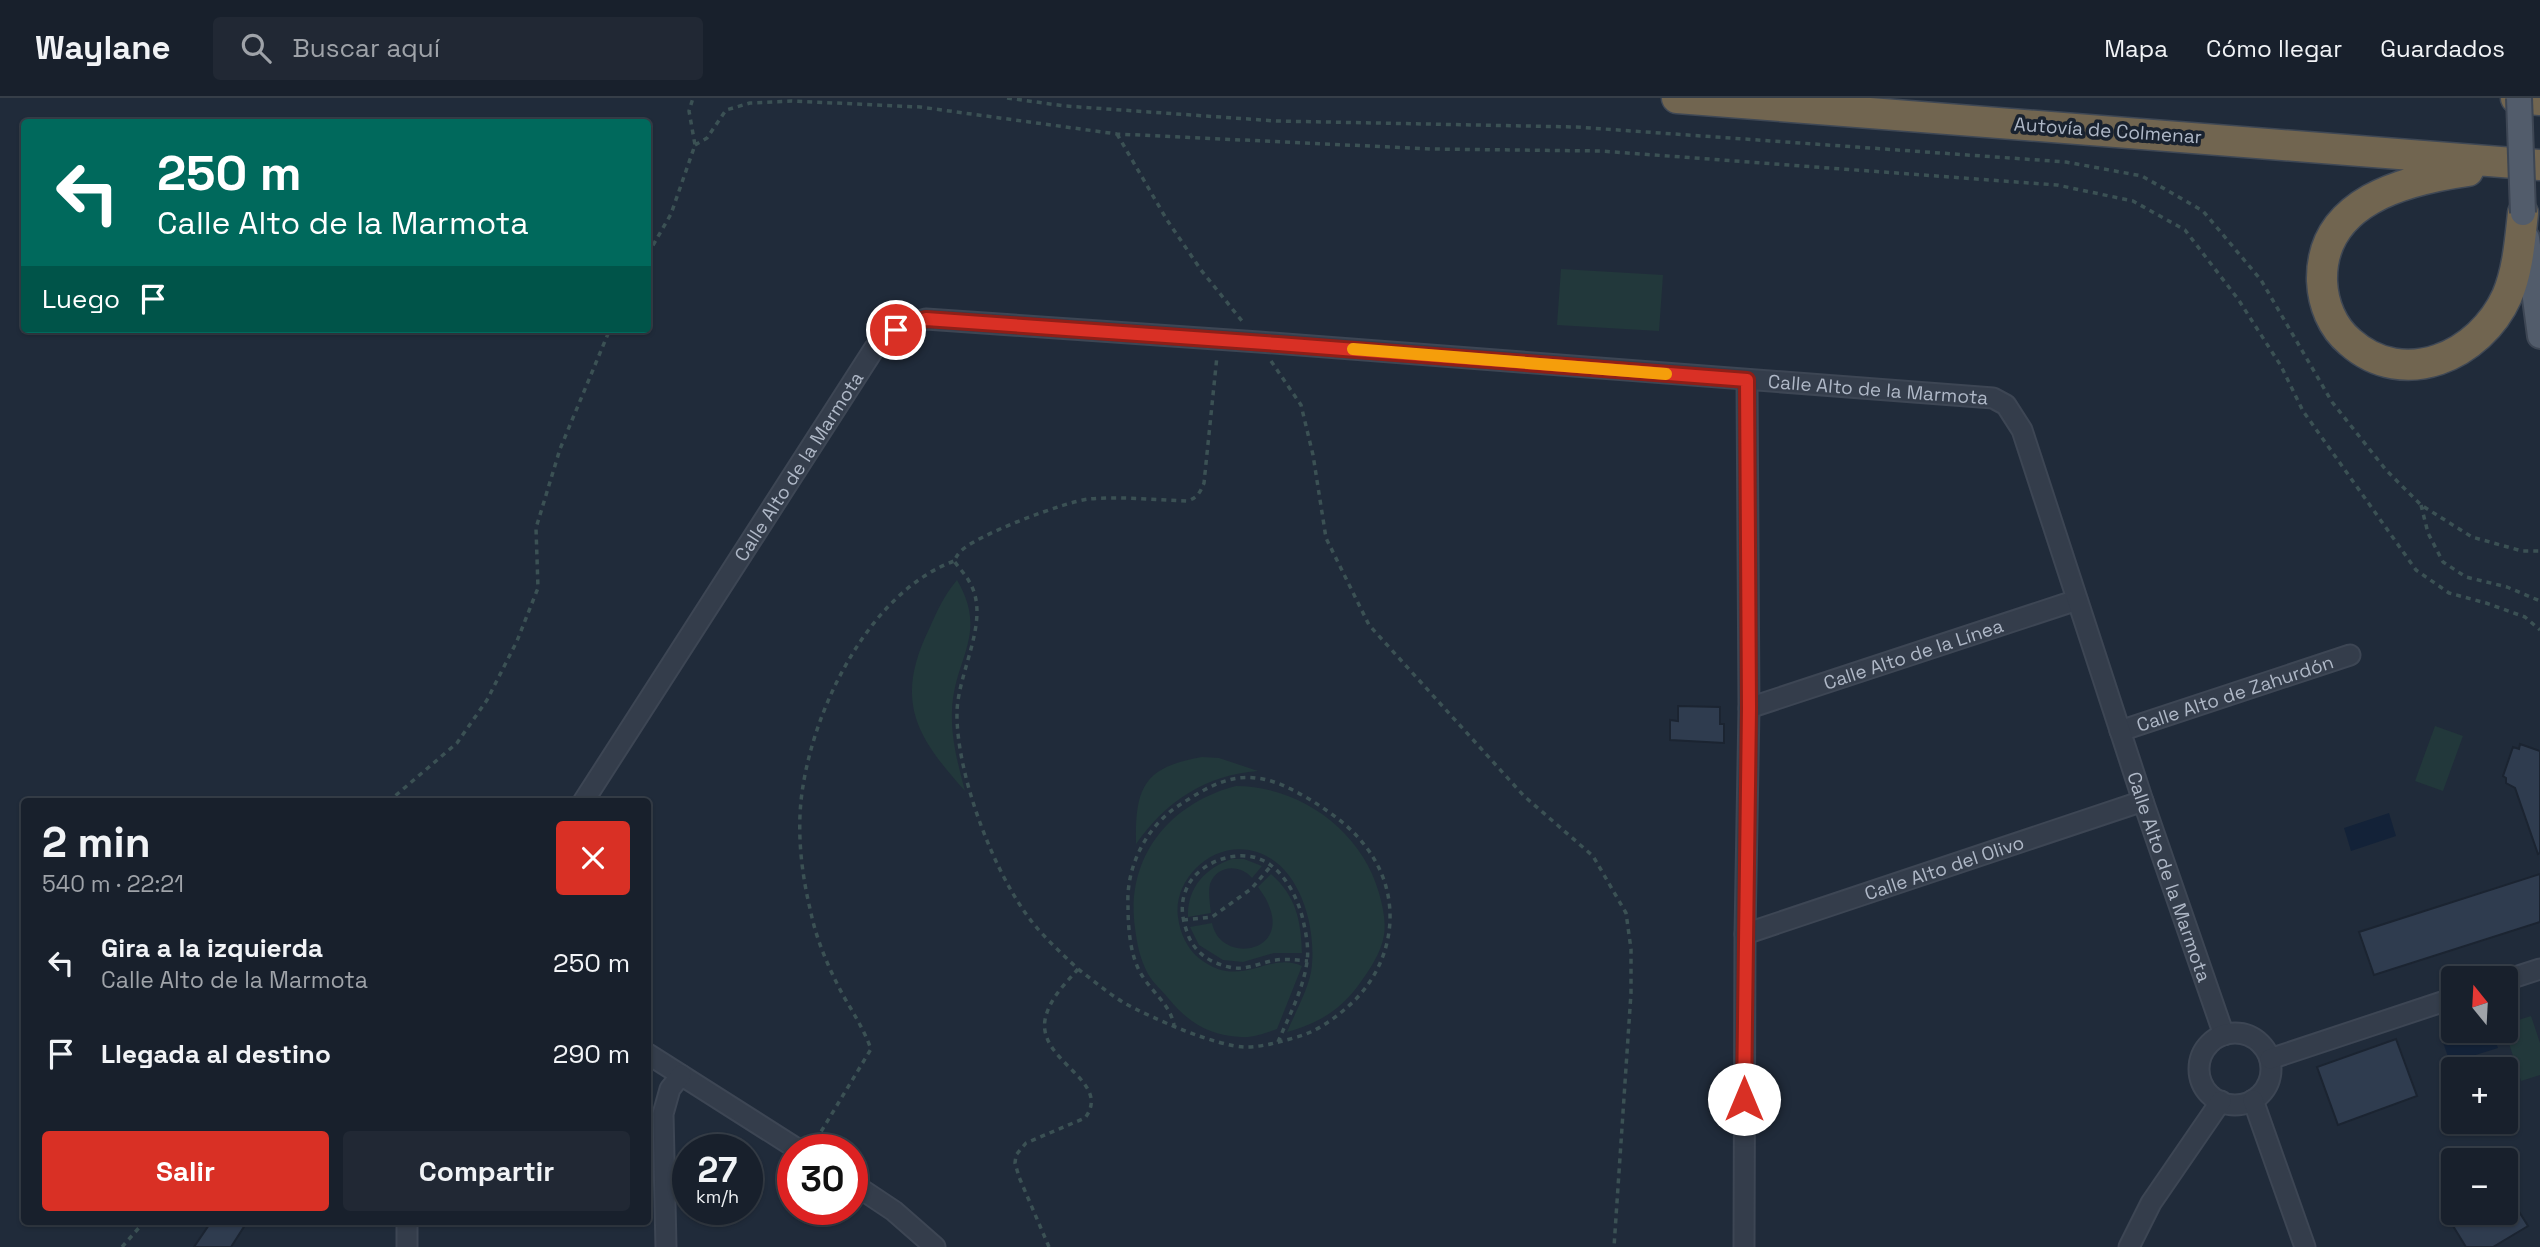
<!DOCTYPE html>
<html lang="es">
<head>
<meta charset="utf-8">
<style>
	body { margin:0; font-family:"Space Grotesk",sans-serif; background:#212834; color:#f1f3f6; height:100vh; display:flex; flex-direction:column; font-size:26px; white-space:nowrap }
	* { box-sizing:border-box; margin:0 }
	p { font-size:23px; color:#9fa3a9 }
	.icon { flex:none; width:38px; height:38px; fill:none; stroke:currentColor; stroke-width:2; stroke-linecap:round; stroke-linejoin:round }
	.map { position:relative; flex:1; overflow:hidden }
	.sheet { position:absolute; left:21px; top:700px; width:630px; height:427px; display:flex; flex-direction:column; background:#18202c; border-radius:7px; box-shadow:0 2px 5px #0004,0 0 0 2px #363e48 }
	.sheet>* { flex:none }
	.banner { position:absolute; left:21px; top:21px; width:630px; height:214px; border-radius:7px; box-shadow:0 2px 5px #0004,0 0 0 2px #363e48; background:#00695c; color:#fff; overflow:hidden }
	.needle { width:46px; rotate:342deg }
	.controls { position:absolute; left:2441px; top:868px; display:grid; gap:14px }
	.controls a { display:grid; place-items:center; width:77px; height:77px; border-radius:7px; background:#18202c; box-shadow:0 2px 5px #0004,0 0 0 2px #363e48; font-size:35px }
	.speed { position:absolute; left:672px; top:1036px; display:flex; gap:14px; font-size:35px; font-weight:700; text-align:center }
	.speed>* { display:grid; place-content:center; width:91px; height:91px; border-radius:50%; background:#18202c; box-shadow:0 2px 5px #0004,0 0 0 2px #363e48; line-height:1 }
	.speed small { font-size:18px; font-weight:400 }
	.speed .limit { border:10px solid #d22; background:#fff; color:#111 }
	.pin { position:absolute; display:grid; place-items:center; width:60px; height:60px; color:#fff; margin:-30px; border:4px solid #fff; border-radius:50%; box-shadow:0 2px 7px #0007 }
	.me { position:absolute; width:77px; margin:-38px; rotate:0deg; stroke-linejoin:round; filter:drop-shadow(0 0 5px #0008) }
	.turn { display:flex; align-items:center; gap:24px; height:147px; padding:0 21px; font-size:32px }
	.turn .icon { width:91px; height:91px; stroke-width:2.5 }
	.turn b { display:block; font-size:49px; line-height:60px }
	.then { display:flex; align-items:center; height:66px; padding:0 21px; background:#0003; gap:14px; font-size:26px }
	.round { display:grid; place-items:center; flex:none; width:74px; height:74px; border-radius:7px; background:#212834 }
	.headline { display:flex; align-items:center; justify-content:space-between; height:119px; padding:0 21px }
	h1 { font-size:42px; font-weight:600; line-height:52px }
	.cta { display:flex; gap:14px; margin-top:auto; padding:14px 21px }
	.cta a { flex:1; height:80px; border-radius:7px; background:#d93025; color:#fff; font-size:28px; font-weight:600; line-height:80px; text-align:center }
	.cta a+a { background:#212834; color:#f1f3f6 }
	ul { padding:0; list-style:none }
	li { display:flex; align-items:center; gap:21px; height:91px; padding:0 21px }
	li div { flex:1 }
	li b { display:block; font-size:26px }
	li em { font-style:normal }
	header { display:flex; align-items:center; gap:42px; box-sizing:border-box; height:98px; padding:0 35px; background:#18202c; border-bottom:2px solid #363e48 }
	header strong { font-size:33px }
	nav { display:flex; gap:38px; margin-inline-start:auto; font-size:24px }
	.search { width:490px; height:63px; background:#212834; display:flex; align-items:center; gap:18px; box-sizing:border-box; padding:0 24px; border-radius:7px; color:#9fa3a9; font-size:26px }
	.map>svg:first-child { display:block }
</style>
</head>
<body>
<header>
<strong>Waylane</strong>
<div class="search"><svg class="icon" aria-label="search" viewBox="0 0 24 24"><circle cx="10" cy="10" r="6"/><path d="M15 15l6 6"/></svg>Buscar aquí</div>
<nav><a>Mapa</a><a>Cómo llegar</a><a>Guardados</a></nav>
</header>
<div class="map">
<svg width="2540" height="1149" viewBox="0 0 2540 1149">
	<rect width="100%" height="100%" fill="#202b3a"/>
	<!-- green -->
	<path fill="#22383b" d="M 1561,171 L 1663,177 L 1659,233 L 1557,227 Z
		M 957,482 C 989,537 954,559 952,613 C 951,641 958,666 965,693 C 915,637 894,602 930,529 C 937,513 945,496 957,482 Z
		M 2435,628 L 2463,638 L 2443,693 L 2415,683 Z
		M 1202,659 L 1219,660 L 1258,673 C 1206,677 1166,703 1136,746 C 1135,689 1144,669 1202,659 Z
		M 1236,688 C 1300,688 1362,733 1379,795 C 1383,809 1386,823 1384,837 C 1381,855 1370,871 1360,885 C 1341,912 1319,925 1287,934 C 1295,915 1307,894 1311,874 C 1318,831 1300,761 1249,752 C 1210,745 1173,782 1178,819 C 1180,835 1187,851 1200,861 C 1242,893 1269,852 1302,868 L 1277,931 C 1266,935 1253,940 1241,939 C 1208,937 1189,925 1168,900 C 1162,892 1153,885 1148,876 C 1140,861 1137,846 1135,830 C 1125,759 1170,705 1236,688 Z
		M 1232,761 L 1244,761 L 1262,768 L 1252,780 C 1241,766 1217,766 1210,786 C 1208,794 1210,806 1211,815 L 1188,819 C 1187,790 1205,770 1232,761 Z
		M 1271,776 C 1296,798 1301,822 1302,855 L 1274,855 L 1243,864 L 1223,862 L 1199,847 L 1190,829 L 1212,825 C 1220,866 1289,856 1269,808 C 1267,801 1262,795 1258,789 Z
		M 2531,918 L 2540,945 L 2540,977 L 2521,983 L 2505,933 L 2506,926 Z"/>
	<!-- water -->
	<path fill="#132238" d="M 2389,715 L 2396,738 L 2351,753 L 2344,730 Z
		M 2453,931 L 2454,933 L 2492,933 L 2498,950 L 2450,965 L 2440,935 Z"/>
	<!-- building -->
	<path fill="#2f3c4f" stroke="#1b2431" stroke-width="2" d="M 1678,608 L 1720,609 L 1720,626 L 1724,626 L 1724,645 L 1670,642 L 1670,622 L 1678,623 Z
		M 2520,646 L 2540,653 L 2540,755 L 2538,756 L 2515,690 L 2506,685 L 2506,680 L 2503,678 L 2513,649 L 2519,651 Z
		M 2540,776 L 2540,824 L 2374,877 L 2359,834 Z
		M 2396,941 L 2417,998 L 2338,1027 L 2317,969 Z
		M 2506,1093 L 2528,1128 L 2493,1149 L 2466,1149 L 2445,1115 L 2506,1115 Z
		M 211,1124 L 247,1124 L 231,1149 L 194,1149 Z"/>
	<g fill="none" stroke-linecap="round" stroke-linejoin="round">
		<!-- minor casing -->
		<g stroke="#3d4654" stroke-width="23">
			<g id="minor">
				<path id="s1" d="M 1749,610 L 2077,502"/>
				<path id="s2" d="M 2120,633 L 2350,557"/>
				<path id="s3" d="M 583,704 L 874,251 C 890,236 905,226 926,221 L 1259,244 L 1993,300 L 2006,307 L 2022,332 L 2143,703 L 2224,937"/>
				<path id="s4" d="M 1745,836 L 2143,703"/>
				<path d="M 2506,882 L 2540,871"/>
				<circle cx="2235" cy="971" r="36"/>
				<path d="M 648,956 L 799,1052"/>
				<path d="M 2270,961 L 2454,900"/>
				<path d="M 2253,1002 L 2305,1149"/>
				<path d="M 852,1085 L 894,1113 L 935,1149"/>
				<path d="M 407,1124 L 407,1149"/>
				<path d="M 666,1149 L 663,1016 L 670,991 L 681,977"/>
				<path d="M 1744,1149 L 1745,836 L 1749,610 L 1747,283"/>
				<path d="M 2129,1149 L 2151,1105 L 2221,1003"/>
			</g>
		</g>
		<!-- major casing -->
		<g stroke="#3d4654" stroke-width="28">
			<path id="major" d="M 2527,140 L 2540,238"/>
		</g>
		<!-- highway casing -->
		<g stroke="#3f4855" stroke-width="33">
			<path id="highway" d="M 1677,0 L 2540,67
				M 2516,0 L 2540,2
				M 2468,73 C 2405,82 2320,103 2322,183 C 2323,206 2332,229 2350,244 C 2404,292 2480,258 2507,198 C 2518,172 2520,142 2523,115"/>
		</g>
		<!-- path -->
		<path stroke="#3b5154" stroke-width="3.5" stroke-dasharray="5 5" stroke-linecap="butt" d="M 1007,0 L 1065,8 L 1276,23 L 1576,29 L 2066,64 L 2142,78 L 2203,113 L 2261,182 L 2332,304 L 2386,372 L 2421,407 L 2472,439 L 2522,453 L 2540,453
			M 1117,36 L 1167,122 L 1201,172 L 1242,223
			M 695,47 L 707,40 L 726,12 L 750,5 L 792,3 L 920,9 L 1117,36 L 1431,51 L 1601,53 L 2057,87 L 2133,103 L 2185,132 L 2238,201 L 2281,268 L 2303,313 L 2416,472 L 2449,495 L 2486,505 L 2525,519 L 2540,532
			M 648,156 L 671,116 L 695,47 L 689,13 L 693,0
			M 1271,263 L 1301,307 L 1313,357 L 1326,440 L 1369,527 L 1524,698 L 1593,758 L 1626,815 L 1631,851 L 1631,895 L 1614,1149
			M 2421,407 L 2428,435 L 2443,464 L 2466,479 L 2507,489 L 2540,503
			M 388,704 L 457,645 L 487,602 L 517,543 L 538,490 L 536,430 L 560,351 L 610,231
			M 1183,822 L 1212,819 L 1251,791 L 1271,768
			M 1078,871 C 1094,883 1109,896 1126,906 C 1152,920 1215,948 1245,949 C 1263,949 1279,944 1297,939 C 1319,933 1338,918 1354,903 C 1396,861 1403,797 1366,749 C 1352,730 1334,717 1314,704 C 1297,694 1277,682 1256,680 C 1227,676 1201,693 1178,708 C 1146,729 1126,769 1128,807 C 1128,830 1130,860 1143,879 C 1154,896 1170,907 1174,927
			M 1278,944 C 1289,918 1303,892 1307,864 C 1309,850 1306,835 1303,822 C 1298,800 1284,772 1262,762 C 1236,750 1196,765 1186,792 C 1180,806 1182,820 1187,834 C 1193,853 1209,865 1229,869 C 1244,873 1257,866 1271,863 C 1283,860 1295,862 1308,863
			M 816,1042 L 871,951 C 864,932 854,916 844,899 C 830,873 817,844 811,815 C 801,774 796,730 803,688 C 816,605 871,494 954,463
			M 122,1149 L 144,1124
			M 1049,1149 L 1019,1079 L 1015,1065 L 1016,1057 L 1026,1045 L 1085,1020 C 1113,983 1038,964 1045,922 C 1049,901 1065,886 1078,871 C 1059,853 1039,835 1024,813 C 990,764 956,673 957,614 C 958,573 991,522 970,485 C 966,477 959,470 954,463 C 956,460 957,457 960,454 C 973,438 1067,403 1089,401 C 1121,398 1155,402 1187,403 C 1197,400 1200,395 1204,385 L 1217,258"/>
		<!-- minor -->
		<use href="#minor" stroke="#343d4b" stroke-width="19"/>
		<!-- major -->
		<use href="#major" stroke="#525c6b" stroke-width="24"/>
		<!-- highway -->
		<use href="#highway" stroke="#716550" stroke-width="30"/>
		<!-- major-bridge casing -->
		<g stroke="#3d4654" stroke-width="28" stroke-linecap="butt">
			<path id="major-bridge" d="M 2519,0 L 2523,115"/>
		</g>
		<!-- major-bridge -->
		<use href="#major-bridge" stroke="#525c6b" stroke-width="24"/>
	</g>
	<g fill="none" stroke-linecap="round" stroke-linejoin="round">
		<!-- route casing -->
		<g stroke="#8d1f18" stroke-width="18">
			<path id="route" d="M 896,232 L 911,225 L 926,221 L 1278,246 L 1747,282 L 1749,610 L 1744,1001"/>
		</g>
		<!-- route -->
		<use href="#route" stroke="#d93025" stroke-width="12"/>
		<!-- slow -->
		<path stroke="#f59e0b" stroke-width="12" d="M 1353,251 L 1666,276"/>
	</g>
	<g text-anchor="middle" stroke-width="7" stroke-linejoin="round" paint-order="stroke">
		<!-- street labels -->
		<g font-size="19" fill="#afb8c7" stroke="#19222f">
			<text transform="translate(2108 32) rotate(4)" y="7">Autovía de Colmenar</text>
			<text dy="7" stroke="none"><textPath href="#s3" startOffset="1554">Calle Alto de la Marmota</textPath></text>
			<text dy="7" stroke="none"><textPath href="#s3" startOffset="399">Calle Alto de la Marmota</textPath></text>
			<text dy="7" stroke="none"><textPath href="#s1" startOffset="173">Calle Alto de la Línea</textPath></text>
			<text dy="7" stroke="none"><textPath href="#s2" startOffset="121">Calle Alto de Zahurdón</textPath></text>
			<text dy="7" stroke="none"><textPath href="#s4" startOffset="210">Calle Alto del Olivo</textPath></text>
			<text dy="7" stroke="none"><textPath href="#s3" startOffset="2184">Calle Alto de la Marmota</textPath></text>
		</g>
	</g>
</svg>
<div class="controls">
<a><svg class="needle" viewBox="-14 -14 28 28"><path d="M0-13l5 13h-10z" fill="#e53935"/><path d="M0 13l5-13h-10z" fill="#9fa3a9"/></svg></a>
<a>+</a>
<a>−</a>
</div>
<div class="speed"><div>27<small>km/h</small></div><div class="limit">30</div></div>
<div class="pin" style="left:896px;top:232px;background:#d93025"><svg class="icon" aria-label="arrive" viewBox="0 0 24 24"><path d="M6 21V4h12l-3 4 3 4H6"/></svg></div>
<svg class="me" style="left:1744px;top:1001px" viewBox="-20 -20 40 40"><circle r="19" fill="#fff"/><path d="M0-13L10 11 0 6-10 11z" fill="#d93025"/></svg>
<div class="banner">
<div class="turn"><svg class="icon" aria-label="left" viewBox="0 0 24 24"><path d="M17 20v-9H6M10 6l-5 5 5 5"/></svg><div><b>250 m</b>Calle Alto de la Marmota</div></div>
<div class="then">Luego<svg class="icon" aria-label="arrive" viewBox="0 0 24 24"><path d="M6 21V4h12l-3 4 3 4H6"/></svg></div>
</div>
<section class="sheet">
<div class="headline"><div><h1>2 min</h1><p>540 m · 22:21</p></div><a class="round" style="background:#d93025;color:#fff"><svg class="icon" aria-label="close" viewBox="0 0 24 24"><path d="M6 6l12 12M18 6L6 18"/></svg></a></div>
<ul>
<li><svg class="icon" aria-label="left" viewBox="0 0 24 24"><path d="M17 20v-9H6M10 6l-5 5 5 5"/></svg><div><b>Gira a la izquierda</b><p>Calle Alto de la Marmota</p></div><em>250 m</em></li>
<li><svg class="icon" aria-label="arrive" viewBox="0 0 24 24"><path d="M6 21V4h12l-3 4 3 4H6"/></svg><div><b>Llegada al destino</b></div><em>290 m</em></li>
</ul>
<div class="cta"><a>Salir</a><a>Compartir</a></div>
</section>
</div>
</body>
</html>
